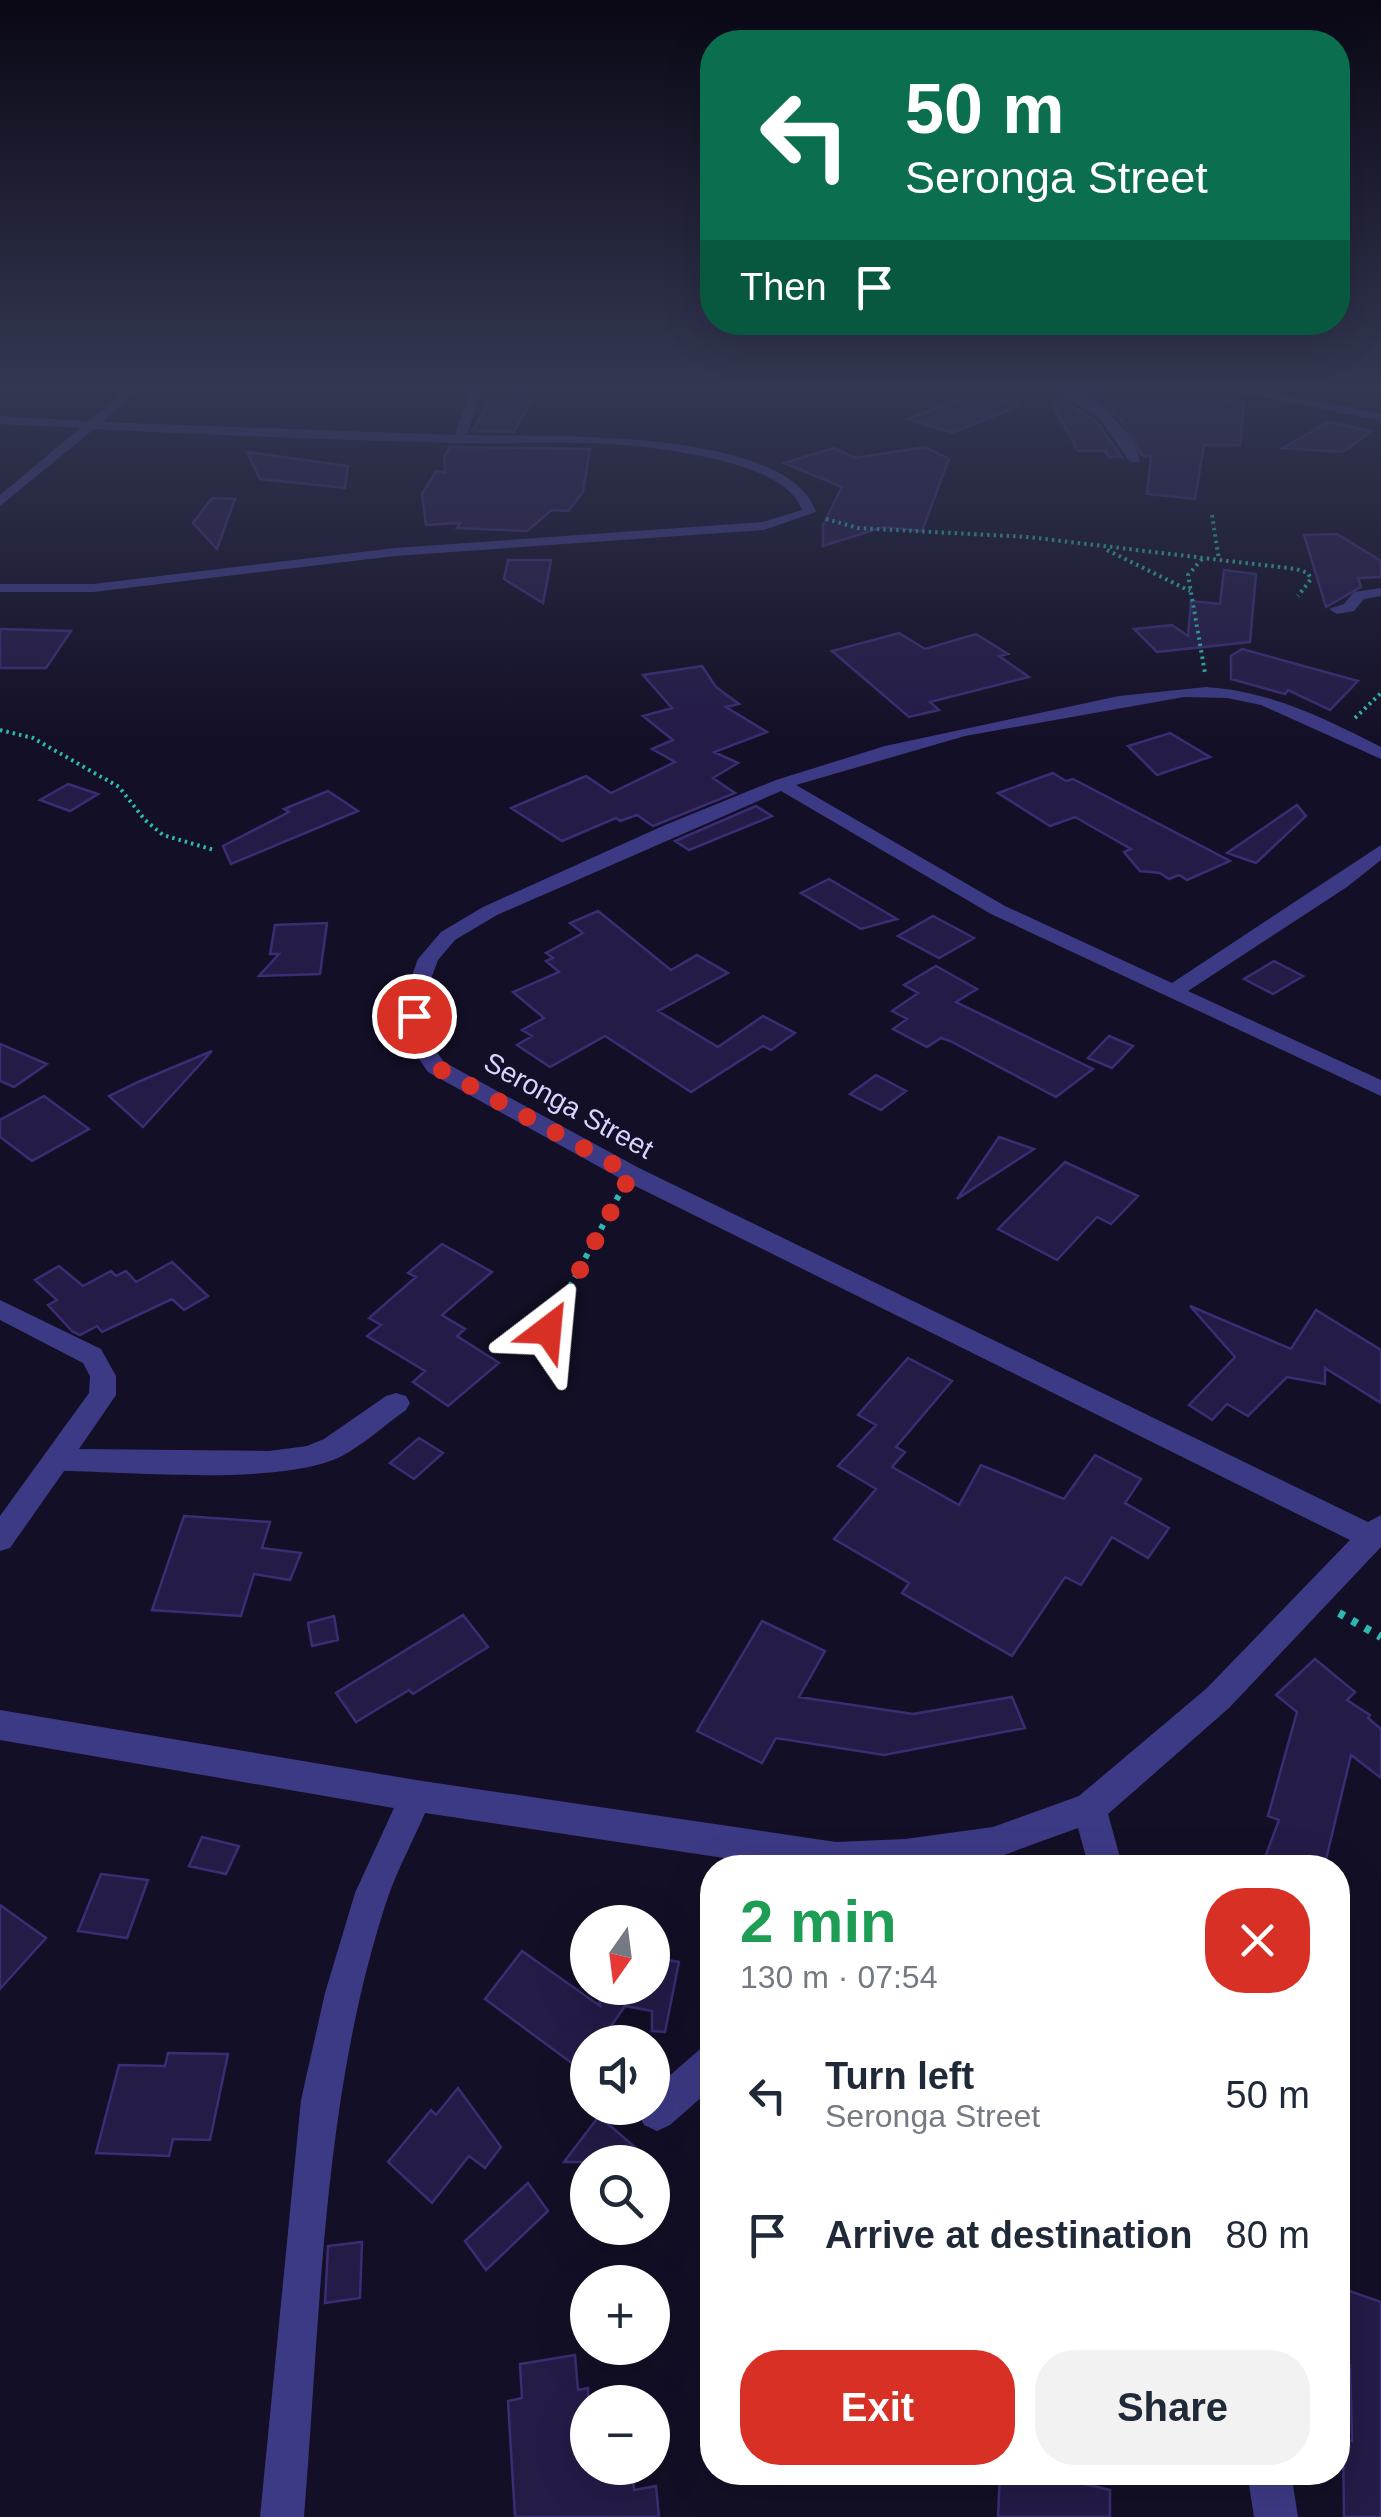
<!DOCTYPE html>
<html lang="en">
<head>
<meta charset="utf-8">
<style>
	body { margin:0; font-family:Arial,sans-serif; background:#f2f2f3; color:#1f2937; height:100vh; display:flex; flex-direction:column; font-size:38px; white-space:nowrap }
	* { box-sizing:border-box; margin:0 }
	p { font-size:32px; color:#747a83 }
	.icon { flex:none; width:55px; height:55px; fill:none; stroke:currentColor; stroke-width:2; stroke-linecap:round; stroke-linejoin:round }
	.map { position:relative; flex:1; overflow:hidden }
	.details { position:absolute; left:700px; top:1855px; width:650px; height:630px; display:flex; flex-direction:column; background:#fff; border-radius:40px; box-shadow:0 10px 40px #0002 }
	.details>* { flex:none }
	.guide { position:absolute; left:700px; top:30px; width:650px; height:305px; border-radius:40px; box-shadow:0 10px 40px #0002; background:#0b6e4f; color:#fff; overflow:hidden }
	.needle { width:65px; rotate:194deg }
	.tools { position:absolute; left:570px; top:1905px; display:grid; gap:20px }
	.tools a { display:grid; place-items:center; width:100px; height:100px; border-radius:50%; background:#fff; box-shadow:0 10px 40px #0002; font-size:50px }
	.pin { position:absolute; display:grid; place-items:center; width:85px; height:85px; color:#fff; margin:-42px; border:5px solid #fff; border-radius:50%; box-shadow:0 2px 10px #0007 }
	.me { position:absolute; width:110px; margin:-55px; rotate:29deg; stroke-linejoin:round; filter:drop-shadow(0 0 8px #0008) }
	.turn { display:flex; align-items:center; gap:35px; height:210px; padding:0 40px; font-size:45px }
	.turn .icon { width:130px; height:130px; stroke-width:2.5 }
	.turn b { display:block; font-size:70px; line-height:85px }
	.then { display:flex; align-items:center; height:95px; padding:0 40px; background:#0003; gap:20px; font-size:38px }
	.round { display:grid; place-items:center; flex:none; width:105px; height:105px; border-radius:40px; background:#f2f2f3 }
	.overview { display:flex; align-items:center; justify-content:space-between; height:170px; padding:0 40px }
	h1 { font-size:60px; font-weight:700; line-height:75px; color:#1e9e55 }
	.button { display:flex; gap:20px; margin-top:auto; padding:20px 40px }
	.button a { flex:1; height:115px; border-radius:40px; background:#d93025; color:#fff; font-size:40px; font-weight:700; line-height:115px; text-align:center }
	.button a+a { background:#f2f2f3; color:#1f2937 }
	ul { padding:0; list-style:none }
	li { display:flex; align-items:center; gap:30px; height:140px; padding:0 40px }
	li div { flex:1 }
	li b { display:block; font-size:38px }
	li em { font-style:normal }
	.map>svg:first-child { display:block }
</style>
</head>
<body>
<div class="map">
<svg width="1381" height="2517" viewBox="0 0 1381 2517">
	<rect width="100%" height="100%" fill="#130f26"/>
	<!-- building -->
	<path fill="#241b47" stroke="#3b2d73" stroke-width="2.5" d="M 498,388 L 538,388 L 514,432 L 472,431 Z
		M 1092,388 L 1136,400 L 1146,394 L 1171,399 L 1174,391 L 1227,396 L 1225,402 L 1244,403 L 1240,445 L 1204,445 L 1195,499 L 1147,494 L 1151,456 L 1142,456 L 1121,420 L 1081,391 Z
		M 976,392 L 1020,405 L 953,433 L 908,419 Z
		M 1060,398 L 1096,421 L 1122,457 L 1109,457 L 1105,451 L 1078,451 L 1051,401 Z
		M 1328,422 L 1372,431 L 1343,452 L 1283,448 Z
		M 450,447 L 590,449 L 583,492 L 568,511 L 552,510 L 527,531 L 457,528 L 460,523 L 426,525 L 422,494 L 436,471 L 445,473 L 444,457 Z
		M 925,447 L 949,459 L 922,531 L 883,527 L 823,546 L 823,525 L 842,487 L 784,463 L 834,448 L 855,458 Z
		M 247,452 L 348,466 L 345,488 L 260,479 Z
		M 212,498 L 235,499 L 217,549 L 193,523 Z
		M 1337,534 L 1381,561 L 1381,577 L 1358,578 L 1361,587 L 1326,607 L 1304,535 Z
		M 508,560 L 551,560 L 543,603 L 504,579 Z
		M 1224,570 L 1256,574 L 1250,642 L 1157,652 L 1134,629 L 1172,625 L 1188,636 L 1191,601 L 1220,604 Z
		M 0,629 L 71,631 L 46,668 L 0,668 Z
		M 899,633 L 925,649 L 976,634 L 1008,654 L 999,656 L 1029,677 L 930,702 L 939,710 L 909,717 L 832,651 Z
		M 1242,649 L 1358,681 L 1330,710 L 1288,690 L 1285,694 L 1231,679 L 1231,656 Z
		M 702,666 L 716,687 L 739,704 L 726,707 L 767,732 L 714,752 L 738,763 L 713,778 L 735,793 L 653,826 L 637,815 L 620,821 L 616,818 L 562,841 L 511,808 L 586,776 L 611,793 L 675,762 L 652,749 L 673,740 L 643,716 L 672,708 L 643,675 Z
		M 1170,733 L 1210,757 L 1157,775 L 1128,746 Z
		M 1053,773 L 1066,781 L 1073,779 L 1230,861 L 1187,880 L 1179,875 L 1169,879 L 1160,873 L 1140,871 L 1124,852 L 1131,849 L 1075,817 L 1050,826 L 998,793 Z
		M 68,784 L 98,794 L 70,811 L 40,800 Z
		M 328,791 L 358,811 L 231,864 L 223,846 L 289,812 L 284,809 Z
		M 1297,805 L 1306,816 L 1256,863 L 1227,853 Z
		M 756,806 L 772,816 L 689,850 L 675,841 Z
		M 829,879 L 897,919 L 861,929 L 801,893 Z
		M 598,911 L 671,970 L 697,955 L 728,973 L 658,1011 L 718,1047 L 763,1016 L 795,1033 L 771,1050 L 763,1046 L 691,1092 L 605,1036 L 550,1067 L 517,1045 L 532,1036 L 522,1030 L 544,1018 L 513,992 L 559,972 L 546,961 L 553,958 L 546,953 L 583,933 L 570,923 Z
		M 933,916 L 935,917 L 974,938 L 939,958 L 898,936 Z
		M 327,923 L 320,974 L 259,976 L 279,954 L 270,954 L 275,925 Z
		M 1274,961 L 1303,976 L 1273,994 L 1244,979 Z
		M 936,966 L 977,989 L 956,1002 L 1093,1069 L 1056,1097 L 950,1041 L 941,1038 L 927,1047 L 893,1029 L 907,1019 L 892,1011 L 918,993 L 904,985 Z
		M 1109,1036 L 1133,1046 L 1112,1068 L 1088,1058 Z
		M 0,1044 L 47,1064 L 14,1087 L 0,1081 Z
		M 212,1051 L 143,1127 L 109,1096 L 138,1082 Z
		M 876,1075 L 906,1091 L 881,1110 L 850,1094 Z
		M 44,1096 L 89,1129 L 32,1161 L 0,1137 L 0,1120 Z
		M 999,1137 L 1034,1149 L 957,1199 Z
		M 1065,1162 L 1138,1196 L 1111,1224 L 1097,1217 L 1057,1260 L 998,1229 Z
		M 442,1244 L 492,1272 L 442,1315 L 465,1329 L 457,1336 L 499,1363 L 448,1406 L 413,1382 L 425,1371 L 367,1336 L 381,1325 L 369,1318 L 416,1277 L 408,1273 Z
		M 172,1262 L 208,1296 L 184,1310 L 172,1299 L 102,1332 L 97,1326 L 80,1335 L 72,1331 L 48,1305 L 57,1300 L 35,1280 L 59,1266 L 83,1286 L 111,1271 L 116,1276 L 126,1271 L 136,1282 Z
		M 1190,1306 L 1291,1349 L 1316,1310 L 1381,1350 L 1381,1403 L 1325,1368 L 1325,1384 L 1287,1377 L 1248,1416 L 1227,1404 L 1212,1420 L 1189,1405 L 1235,1357 Z
		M 908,1358 L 952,1381 L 896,1447 L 905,1452 L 892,1467 L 959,1505 L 981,1465 L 1064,1499 L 1095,1455 L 1141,1479 L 1125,1503 L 1169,1528 L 1148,1558 L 1112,1537 L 1081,1585 L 1065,1577 L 1012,1656 L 902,1593 L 909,1583 L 834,1539 L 876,1489 L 838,1466 L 876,1425 L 858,1415 Z
		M 419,1438 L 443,1453 L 414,1479 L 390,1463 Z
		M 184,1516 L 270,1522 L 262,1548 L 301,1553 L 290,1580 L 254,1574 L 241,1616 L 152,1610 Z
		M 463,1615 L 488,1647 L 413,1694 L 409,1690 L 356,1722 L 336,1693 Z
		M 334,1616 L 338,1640 L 312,1646 L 308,1623 Z
		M 762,1621 L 825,1651 L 799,1697 L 913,1714 L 1012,1697 L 1025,1728 L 884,1755 L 776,1738 L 762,1763 L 697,1731 Z
		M 1315,1659 L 1355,1692 L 1347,1700 L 1370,1715 L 1368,1718 L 1381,1729 L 1381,1778 L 1351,1755 L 1324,1868 L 1261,1868 L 1279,1820 L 1268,1816 L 1297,1712 L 1276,1695 Z
		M 202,1837 L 239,1846 L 226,1874 L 189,1866 Z
		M 101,1874 L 148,1880 L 127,1938 L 78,1931 Z
		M 0,1905 L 46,1938 L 0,1989 Z
		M 522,1951 L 600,2006 L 598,1988 L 652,1988 L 652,1957 L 679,1962 L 665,2032 L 652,2031 L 652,2011 L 625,2006 L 600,2042 L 588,2042 L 588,2075 L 485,1999 Z
		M 168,2053 L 228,2054 L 210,2140 L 173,2139 L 169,2156 L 96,2153 L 119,2065 L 165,2066 Z
		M 458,2088 L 501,2147 L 485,2168 L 469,2156 L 432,2203 L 388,2162 L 431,2110 L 436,2115 Z
		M 599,2116 L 652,2162 L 564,2162 Z
		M 528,2183 L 548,2211 L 486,2270 L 465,2241 Z
		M 362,2242 L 360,2298 L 325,2303 L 328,2246 Z
		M 1338,2287 L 1381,2302 L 1381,2517 L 1344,2517 L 1343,2438 L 1352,2441 L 1350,2365 L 1338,2361 Z
		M 575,2355 L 578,2390 L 588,2388 L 588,2468 L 632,2468 L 634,2490 L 656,2486 L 659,2517 L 515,2517 L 508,2401 L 522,2398 L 520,2364 Z
		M 1000,2472 L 1036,2472 L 1110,2490 L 1110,2517 L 998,2517 Z"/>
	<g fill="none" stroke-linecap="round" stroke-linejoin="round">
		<!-- path-far2 -->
		<path stroke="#2fb8b0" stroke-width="4" stroke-dasharray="2.5 4" stroke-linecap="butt" d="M 1212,515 L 1219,560
			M 826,519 L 858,528 L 1028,537 L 1296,569 L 1308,573 L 1311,579 L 1298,596
			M 1107,550 L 1190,591
			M 1202,559 L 1188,575 L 1205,673
			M 1355,718 L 1381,693
			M 0,730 L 33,738 L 119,787 L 145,820 L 163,835 L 214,850"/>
		<!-- path-far1 -->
		<path stroke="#2fb8b0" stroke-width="6" stroke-dasharray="5 6" stroke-linecap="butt" d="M 549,1326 L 619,1195"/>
		<!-- path -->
		<path stroke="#2fb8b0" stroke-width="8" stroke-dasharray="6 9" stroke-linecap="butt" d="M 547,1330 L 550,1324
			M 1339,1613 L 1381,1637"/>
		<!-- minor -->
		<path fill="#3d3a85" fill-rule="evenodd" d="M 128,388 L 141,388 L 102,422 L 455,435 L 470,388 L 482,388 L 467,435 C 543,437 787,426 816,512 L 764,530 L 395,556 L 93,592 L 0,592 L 0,584 L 93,584 L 395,548 L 763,522 L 802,510 C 788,468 699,455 660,449 C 593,439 521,444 454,443 C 334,440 214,435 94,429 L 0,506 L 0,495 L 80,428 L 0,424 L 0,416 L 88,421 Z
			M 1051,388 C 1086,386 1135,428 1140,462 L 1130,462 L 1099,418 Z
			M 1220,388 L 1243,388 L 1381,413 L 1381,421 Z
			M 1381,588 L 1381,596 L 1364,599 L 1354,611 L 1337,614 L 1329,609 L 1344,604 L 1354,592 Z
			M 1206,687 C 1270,691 1324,718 1381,747 L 1381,759 L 1261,705 L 1227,698 L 1184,697 L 965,736 L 796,785 L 1005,906 L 1172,983 L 1381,845 L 1381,860 L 1347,887 L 1188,991 L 1381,1080 L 1381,1096 L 991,914 L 781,791 L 497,915 L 455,940 L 438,960 L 425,995 L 425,1036 L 444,1062 L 639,1168 L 1368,1522 L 1381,1515 L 1381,1547 L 1229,1708 L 1108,1814 L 1123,1868 L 1089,1868 L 1078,1828 L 993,1859 L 933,1868 L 790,1868 L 425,1813 C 413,1841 398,1868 388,1897 C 322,2095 321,2310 304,2517 L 260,2517 L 301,2100 L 325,1993 L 355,1893 L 394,1808 L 0,1740 L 0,1710 L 416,1780 L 836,1842 L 905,1839 L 993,1827 L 1079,1796 L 1207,1688 L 1350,1540 L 623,1180 L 428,1072 L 403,1036 L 405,995 L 418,959 L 441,932 L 483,907 L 665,825 L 776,780 L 885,746 L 1119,696 Z
			M 0,1300 L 101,1349 L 116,1376 L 116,1395 L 79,1449 L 269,1451 L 307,1446 L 324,1439 L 386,1396 L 396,1393 L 406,1396 L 410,1403 L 406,1410 C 385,1425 364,1444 342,1456 C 282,1486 135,1472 64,1471 L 10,1548 L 0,1551 L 0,1516 L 89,1393 L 90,1376 L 83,1363 L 0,1320 Z
			M 712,2044 L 712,2088 L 670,2125 L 657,2131 L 644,2125 L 638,2112 L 640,2108 L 652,2108 L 652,2091 L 699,2050 Z
			M 1247,2472 L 1291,2472 L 1298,2517 L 1254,2517 Z"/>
	</g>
	<!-- sky -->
	<linearGradient id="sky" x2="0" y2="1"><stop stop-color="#0a0815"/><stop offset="0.52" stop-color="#333752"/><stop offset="1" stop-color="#333752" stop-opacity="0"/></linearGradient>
	<rect width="1381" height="740" fill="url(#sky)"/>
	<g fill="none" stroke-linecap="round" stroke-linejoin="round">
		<!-- route -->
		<path stroke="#d93025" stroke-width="18" stroke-dasharray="0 32.4" d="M 414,1016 L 414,1036 L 436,1067 L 631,1174 L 548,1330"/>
	</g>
	<g text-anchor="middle" stroke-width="10" stroke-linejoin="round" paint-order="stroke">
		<!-- street labels -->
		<g font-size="28" fill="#d9d4ff" stroke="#130f26">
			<text transform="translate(569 1105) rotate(29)" y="10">Seronga Street</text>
		</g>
	</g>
</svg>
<div class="tools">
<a><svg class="needle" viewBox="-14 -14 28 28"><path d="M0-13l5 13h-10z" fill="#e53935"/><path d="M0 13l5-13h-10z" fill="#747a83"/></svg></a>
<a><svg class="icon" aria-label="sound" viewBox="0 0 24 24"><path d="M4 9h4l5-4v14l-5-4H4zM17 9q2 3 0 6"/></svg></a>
<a><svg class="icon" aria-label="search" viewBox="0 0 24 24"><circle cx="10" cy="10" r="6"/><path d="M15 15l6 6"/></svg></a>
<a>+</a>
<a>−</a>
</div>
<div class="pin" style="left:414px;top:1016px;background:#d93025"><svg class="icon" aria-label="arrive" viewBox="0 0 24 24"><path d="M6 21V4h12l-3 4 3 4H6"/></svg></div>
<svg class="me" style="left:548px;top:1330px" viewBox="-20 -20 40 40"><path d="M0-17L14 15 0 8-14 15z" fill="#d93025" stroke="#fff" stroke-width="4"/></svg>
<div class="guide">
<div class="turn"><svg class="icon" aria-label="left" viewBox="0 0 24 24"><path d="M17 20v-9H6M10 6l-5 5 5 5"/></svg><div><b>50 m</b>Seronga Street</div></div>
<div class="then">Then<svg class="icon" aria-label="arrive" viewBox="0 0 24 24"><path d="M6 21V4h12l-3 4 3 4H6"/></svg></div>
</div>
<section class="details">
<div class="overview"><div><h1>2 min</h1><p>130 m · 07:54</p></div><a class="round" style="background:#d93025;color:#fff"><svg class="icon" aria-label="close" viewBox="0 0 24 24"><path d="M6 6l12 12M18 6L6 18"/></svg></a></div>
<ul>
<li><svg class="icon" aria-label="left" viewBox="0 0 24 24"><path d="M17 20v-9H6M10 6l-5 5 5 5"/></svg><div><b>Turn left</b><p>Seronga Street</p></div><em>50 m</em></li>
<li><svg class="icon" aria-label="arrive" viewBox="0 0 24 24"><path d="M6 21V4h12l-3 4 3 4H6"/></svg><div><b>Arrive at destination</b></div><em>80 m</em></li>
</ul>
<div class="button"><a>Exit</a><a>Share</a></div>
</section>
</div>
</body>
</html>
